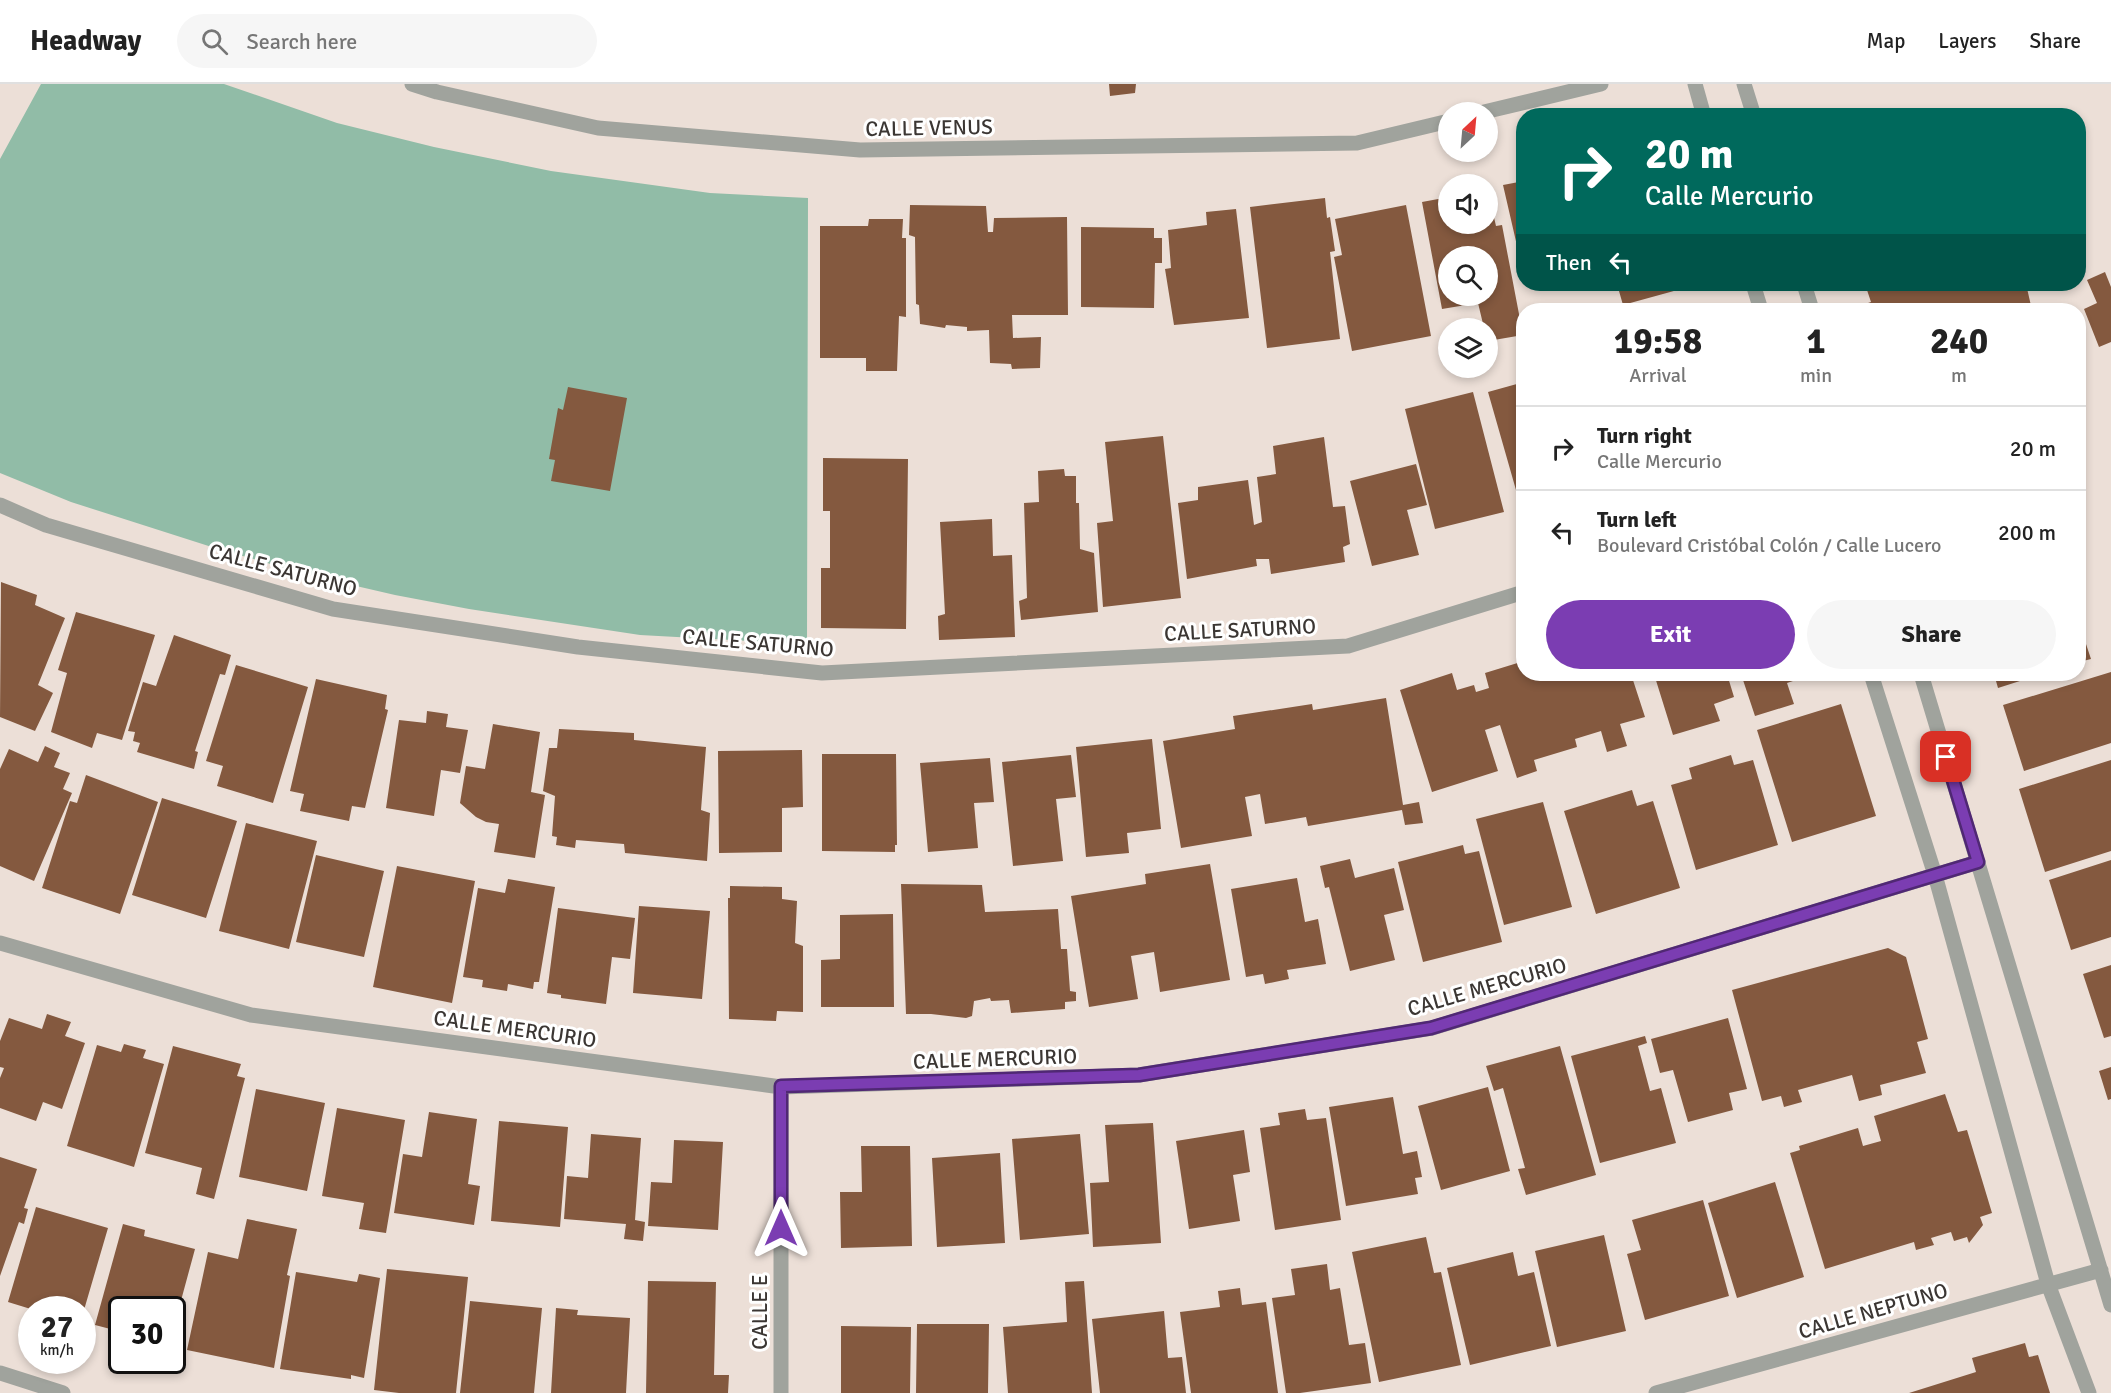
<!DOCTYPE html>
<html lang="en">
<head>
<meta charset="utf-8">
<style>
	body { margin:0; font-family:Signika,sans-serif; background:#f6f6f6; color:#222; height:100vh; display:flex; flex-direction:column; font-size:22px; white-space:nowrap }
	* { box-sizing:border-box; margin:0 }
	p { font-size:20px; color:#767676 }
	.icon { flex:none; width:33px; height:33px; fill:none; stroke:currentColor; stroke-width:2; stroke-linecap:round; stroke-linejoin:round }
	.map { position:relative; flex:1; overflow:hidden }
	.sheet { position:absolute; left:1516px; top:219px; width:570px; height:378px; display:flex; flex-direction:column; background:#fff; border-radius:24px; box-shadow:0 3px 9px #0003 }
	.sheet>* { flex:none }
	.banner { position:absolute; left:1516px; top:24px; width:570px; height:183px; border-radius:24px; box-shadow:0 3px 9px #0003; background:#00695c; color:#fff; overflow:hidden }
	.needle { width:39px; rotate:26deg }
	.tools { position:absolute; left:1438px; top:18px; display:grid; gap:12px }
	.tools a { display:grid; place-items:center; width:60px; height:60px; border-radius:50%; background:#fff; box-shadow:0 3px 9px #0003; font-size:30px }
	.speed { position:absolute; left:18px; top:1212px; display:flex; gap:12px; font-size:30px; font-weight:700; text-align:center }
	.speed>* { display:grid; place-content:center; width:78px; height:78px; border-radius:50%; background:#fff; box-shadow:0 3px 9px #0003; line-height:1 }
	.speed small { font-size:15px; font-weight:400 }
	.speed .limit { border:3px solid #111; border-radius:9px; background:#fff; color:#111 }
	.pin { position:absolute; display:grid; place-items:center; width:51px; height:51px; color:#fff; margin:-26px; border-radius:12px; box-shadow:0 3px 9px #0006 }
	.me { position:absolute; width:66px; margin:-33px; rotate:0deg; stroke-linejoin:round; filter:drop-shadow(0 0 4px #0008) }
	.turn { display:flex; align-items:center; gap:21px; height:126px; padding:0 30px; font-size:27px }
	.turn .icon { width:78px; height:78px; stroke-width:2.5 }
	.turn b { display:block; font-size:42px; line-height:51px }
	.then { display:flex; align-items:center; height:57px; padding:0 30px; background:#0003; gap:12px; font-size:22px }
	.eta { display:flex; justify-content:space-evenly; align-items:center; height:102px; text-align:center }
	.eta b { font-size:36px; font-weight:800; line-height:42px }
	.primary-button { display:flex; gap:12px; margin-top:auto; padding:12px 30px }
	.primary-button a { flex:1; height:69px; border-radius:36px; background:#7b3db2; color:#fff; font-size:24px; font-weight:800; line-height:69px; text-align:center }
	.primary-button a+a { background:#f6f6f6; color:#222 }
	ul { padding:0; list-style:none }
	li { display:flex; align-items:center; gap:18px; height:84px; padding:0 30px; border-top:2px solid #e0e0e0 }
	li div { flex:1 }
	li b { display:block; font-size:22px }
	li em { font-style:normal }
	header { display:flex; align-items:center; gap:36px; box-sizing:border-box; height:84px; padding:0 30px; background:#fff; border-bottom:2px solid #e0e0e0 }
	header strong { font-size:28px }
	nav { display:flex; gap:33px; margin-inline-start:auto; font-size:21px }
	.search { width:420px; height:54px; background:#f6f6f6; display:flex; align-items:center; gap:15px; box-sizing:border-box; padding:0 21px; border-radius:33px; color:#767676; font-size:22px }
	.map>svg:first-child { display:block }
</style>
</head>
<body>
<header>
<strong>Headway</strong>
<div class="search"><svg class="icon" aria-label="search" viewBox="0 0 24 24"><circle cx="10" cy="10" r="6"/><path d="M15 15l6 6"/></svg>Search here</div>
<nav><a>Map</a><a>Layers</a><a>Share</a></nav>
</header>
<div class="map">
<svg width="2111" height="1309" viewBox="0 0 2111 1309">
	<rect width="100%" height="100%" fill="#ecdfd7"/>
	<!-- green -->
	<path fill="#91bca7" d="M 41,0 L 224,0 L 337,39 L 434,63 L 551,87 L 710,109 L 808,114 L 807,560 L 640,551 L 469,525 L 395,511 L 313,492 L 218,465 L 71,418 L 0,389 L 0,75 Z"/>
	<!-- building -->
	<path fill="#84593f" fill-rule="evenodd" d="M 1109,0 L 1136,0 L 1135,9 L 1110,12 Z
		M 1524,97 L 1524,178 L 1521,179 L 1503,101 Z
		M 1488,108 L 1496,142 L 1502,141 L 1523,251 L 1488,257 L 1488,244 L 1484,244 L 1478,219 L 1442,225 L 1422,118 L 1449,113 L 1449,140 L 1488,140 ZM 1449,172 L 1488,172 L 1488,212 L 1449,212 Z
		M 1325,114 L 1327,134 L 1330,133 L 1335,167 L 1330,168 L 1340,255 L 1267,264 L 1250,123 Z
		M 910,121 L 986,122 L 988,148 L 993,148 L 994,134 L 1067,133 L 1068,231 L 1012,231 L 1013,254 L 1041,253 L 1040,284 L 1012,285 L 1011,280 L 990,279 L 989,246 L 967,247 L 967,243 L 946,241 L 945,244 L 920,240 L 919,221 L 916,220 L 915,153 L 909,151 Z
		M 1406,121 L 1431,252 L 1352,267 L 1334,173 L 1342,171 L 1335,135 Z
		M 1236,125 L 1249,234 L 1174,241 L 1165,185 L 1171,184 L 1168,146 L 1207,141 L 1206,128 Z
		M 869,135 L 903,135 L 902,154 L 906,154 L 906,233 L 899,232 L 897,287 L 866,287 L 866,274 L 820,274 L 820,142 L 868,142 Z
		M 1081,143 L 1154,144 L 1154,154 L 1162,154 L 1162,179 L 1155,179 L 1154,224 L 1081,223 Z
		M 2105,188 L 2111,203 L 2111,258 L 2099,263 L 2084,225 L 2097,219 L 2087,196 Z
		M 1617,200 L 1692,200 L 1692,202 L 1623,221 Z
		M 1865,200 L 2026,200 L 2032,226 L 1857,226 L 1856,223 L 1871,218 Z
		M 1524,298 L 1524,418 L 1520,420 L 1488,308 Z
		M 568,303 L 627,314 L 610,407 L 551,397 L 555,376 L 549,375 L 558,324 L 563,326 Z
		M 1473,308 L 1504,428 L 1435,445 L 1405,325 Z
		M 1163,352 L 1181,514 L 1103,523 L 1097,439 L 1113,437 L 1105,358 Z
		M 1324,353 L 1333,423 L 1345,422 L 1350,460 L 1343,463 L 1345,478 L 1271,490 L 1269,475 L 1256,475 L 1257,482 L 1187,495 L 1178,419 L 1198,416 L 1198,403 L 1248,396 L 1254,441 L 1262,438 L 1257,393 L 1276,390 L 1273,362 Z
		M 823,374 L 908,375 L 906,545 L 821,544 L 821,484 L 830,484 L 830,427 L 823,427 Z
		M 1416,380 L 1427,421 L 1407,426 L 1419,471 L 1372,482 L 1350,397 Z
		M 1064,385 L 1065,392 L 1076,392 L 1076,419 L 1079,419 L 1080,465 L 1094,469 L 1098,528 L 1021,536 L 1019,517 L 1027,514 L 1024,419 L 1039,418 L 1038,387 Z
		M 992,435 L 993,472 L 1012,471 L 1015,553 L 939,556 L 938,532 L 945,530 L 940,438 Z
		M 1,498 L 37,511 L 35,521 L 65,534 L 38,601 L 53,609 L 35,647 L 0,633 Z
		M 76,528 L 155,551 L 122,656 L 97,649 L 92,664 L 51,648 L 67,589 L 58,586 Z
		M 2079,539 L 2091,575 L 2079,578 Z
		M 174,551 L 231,571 L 225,591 L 220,590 L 195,667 L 198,668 L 194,685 L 137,668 L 140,659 L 133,657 L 135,648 L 128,647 L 143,598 L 156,602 Z
		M 1524,577 L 1524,590 L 1631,590 L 1645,633 L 1620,640 L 1627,662 L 1607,668 L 1601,647 L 1575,655 L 1577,663 L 1534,676 L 1537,687 L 1517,694 L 1500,641 L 1485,646 L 1498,687 L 1432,708 L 1400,606 L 1452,589 L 1457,606 L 1474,601 L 1476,608 L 1489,604 L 1485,589 Z
		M 236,581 L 308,603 L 273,719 L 217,702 L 223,682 L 206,677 Z
		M 2111,588 L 2111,659 L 2024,687 L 2003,621 Z
		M 1654,590 L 1727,590 L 1734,613 L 1714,620 L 1720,637 L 1673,651 Z
		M 1741,590 L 1790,590 L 1793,597 L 1787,599 L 1794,620 L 1755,632 Z
		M 1994,590 L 2042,590 L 1998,604 Z
		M 316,595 L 387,611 L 385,625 L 388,626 L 365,724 L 352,722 L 349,737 L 300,727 L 304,710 L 290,707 Z
		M 1386,614 L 1403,721 L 1419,718 L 1423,739 L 1405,741 L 1402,726 L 1308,742 L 1306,733 L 1265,740 L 1260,710 L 1245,713 L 1252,752 L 1181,764 L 1163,657 L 1235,645 L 1233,632 L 1312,620 L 1313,626 Z
		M 1841,620 L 1876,732 L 1792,758 L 1757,646 Z
		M 427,627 L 448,630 L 446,643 L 468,646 L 460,689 L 441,686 L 434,732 L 386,724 L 399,636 L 426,639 Z
		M 493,640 L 540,648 L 531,708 L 545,711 L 535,774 L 494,768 L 499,740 L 486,738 L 476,733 L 460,719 L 466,682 L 485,685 Z
		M 559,645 L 634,649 L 634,656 L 706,663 L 701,726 L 710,729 L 707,777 L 625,769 L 624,760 L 576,756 L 575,764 L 556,761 L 557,753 L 552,752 L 555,712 L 543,707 L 549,664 L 557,664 Z
		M 1152,655 L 1161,745 L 1127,749 L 1129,769 L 1086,773 L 1076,663 Z
		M 45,662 L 60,669 L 54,683 L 70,689 L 63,705 L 72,709 L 34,797 L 0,782 L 0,685 L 9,665 L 38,678 Z
		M 802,666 L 803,723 L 782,724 L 782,768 L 719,769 L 718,667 Z
		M 822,670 L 896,670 L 897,761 L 895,761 L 895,768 L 822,767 Z
		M 1071,671 L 1076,713 L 1056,715 L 1063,777 L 1013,782 L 1002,678 Z
		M 1731,671 L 1734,681 L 1753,676 L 1778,761 L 1696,786 L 1671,701 L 1692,695 L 1689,684 Z
		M 990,674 L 994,718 L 974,719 L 978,764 L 928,768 L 920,679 Z
		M 2111,676 L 2111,767 L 2045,788 L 2019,705 Z
		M 86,691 L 158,718 L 120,830 L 42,804 L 70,717 L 77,719 Z
		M 1632,706 L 1637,722 L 1653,717 L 1680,804 L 1596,830 L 1564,727 Z
		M 162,714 L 237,737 L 206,834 L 132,811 Z
		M 1543,718 L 1572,823 L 1504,841 L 1476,735 Z
		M 246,739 L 317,757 L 289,865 L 219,847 Z
		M 1463,761 L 1465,770 L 1479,767 L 1502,858 L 1423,878 L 1398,778 Z
		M 316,771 L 384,787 L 364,873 L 296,858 Z
		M 1350,775 L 1355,794 L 1394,784 L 1404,826 L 1384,831 L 1395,876 L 1350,887 L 1329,803 L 1325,804 L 1320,782 Z
		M 2111,776 L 2111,853 L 2071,866 L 2049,796 Z
		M 1210,780 L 1230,896 L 1160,908 L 1154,868 L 1131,872 L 1138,915 L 1089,923 L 1071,812 L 1146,800 L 1145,790 Z
		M 397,782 L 475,797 L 452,919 L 373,903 Z
		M 1297,794 L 1305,838 L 1318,835 L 1326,880 L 1287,886 L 1289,895 L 1265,900 L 1263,890 L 1246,893 L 1231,805 Z
		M 508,795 L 555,803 L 539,898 L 534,898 L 533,905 L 508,900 L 507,907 L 482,903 L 483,896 L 463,893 L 478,804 L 505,809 Z
		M 901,800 L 982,801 L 985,828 L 1058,825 L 1061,865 L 1067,865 L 1070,907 L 1076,908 L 1076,917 L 1065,918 L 1065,925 L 1011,929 L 1009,916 L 991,917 L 990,914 L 974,917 L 972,932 L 966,934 L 931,930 L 906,930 Z
		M 730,802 L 782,803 L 782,815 L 797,817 L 795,859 L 803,862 L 803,928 L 777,927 L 776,937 L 729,935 L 728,814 L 730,814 Z
		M 639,822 L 710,827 L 702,915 L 633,909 Z
		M 558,824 L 635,834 L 630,875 L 612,873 L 606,920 L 561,914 L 561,911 L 547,909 Z
		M 893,830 L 894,923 L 821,923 L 821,876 L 840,875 L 840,831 Z
		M 1888,864 L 1906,873 L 1928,955 L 1917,958 L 1926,989 L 1880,1001 L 1882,1011 L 1859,1017 L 1852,991 L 1798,1006 L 1802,1018 L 1784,1023 L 1781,1012 L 1762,1017 L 1732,906 Z
		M 2111,881 L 2111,952 L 2104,954 L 2083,890 Z
		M 47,930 L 71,938 L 65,952 L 85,959 L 62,1025 L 43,1018 L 36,1037 L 0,1024 L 0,994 L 4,984 L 0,983 L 0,957 L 9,934 L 42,945 Z
		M 1728,934 L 1747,1005 L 1729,1009 L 1733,1026 L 1688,1038 L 1673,986 L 1660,989 L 1651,955 Z
		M 1645,952 L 1647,959 L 1638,962 L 1650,1007 L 1661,1004 L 1676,1059 L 1600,1079 L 1571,972 Z
		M 124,960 L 146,966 L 143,974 L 164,980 L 134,1083 L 67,1062 L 97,961 L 121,968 Z
		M 173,962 L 241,980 L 237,992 L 245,994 L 214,1115 L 196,1110 L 202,1084 L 145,1069 Z
		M 1560,962 L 1596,1091 L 1526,1111 L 1518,1085 L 1525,1084 L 1503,1004 L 1494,1007 L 1486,982 Z
		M 2111,983 L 2111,1015 L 2108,1016 L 2099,987 Z
		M 1488,1003 L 1510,1087 L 1441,1106 L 1418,1022 Z
		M 256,1005 L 325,1019 L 307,1107 L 239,1093 Z
		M 1945,1010 L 1958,1048 L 1967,1046 L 1992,1129 L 1980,1133 L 1983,1141 L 1969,1159 L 1967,1153 L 1954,1157 L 1951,1148 L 1931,1154 L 1934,1161 L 1916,1166 L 1914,1158 L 1825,1185 L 1790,1069 L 1800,1066 L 1799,1062 L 1858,1044 L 1863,1062 L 1881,1057 L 1874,1032 Z
		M 1393,1013 L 1403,1070 L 1417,1067 L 1422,1093 L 1415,1094 L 1418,1110 L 1346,1122 L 1329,1023 Z
		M 337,1024 L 405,1036 L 386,1149 L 359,1145 L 364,1119 L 322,1112 Z
		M 1305,1025 L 1307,1036 L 1326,1034 L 1341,1136 L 1275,1146 L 1260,1044 L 1280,1041 L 1278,1029 Z
		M 429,1028 L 477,1035 L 468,1100 L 480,1102 L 474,1141 L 394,1129 L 403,1070 L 422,1073 Z
		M 499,1037 L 568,1043 L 560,1143 L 491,1137 Z
		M 1153,1039 L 1161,1159 L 1093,1163 L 1090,1099 L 1109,1098 L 1105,1041 Z
		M 1244,1046 L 1250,1088 L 1233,1091 L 1240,1137 L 1189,1145 L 1176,1057 Z
		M 591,1050 L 641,1054 L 635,1136 L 645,1138 L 643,1157 L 624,1155 L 626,1140 L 564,1135 L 567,1092 L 588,1094 Z
		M 1080,1050 L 1089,1150 L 1020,1156 L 1012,1055 Z
		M 674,1056 L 723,1058 L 718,1146 L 648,1142 L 651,1098 L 672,1099 Z
		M 861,1062 L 910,1062 L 912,1162 L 841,1164 L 840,1108 L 862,1108 Z
		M 1000,1069 L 1005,1159 L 937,1163 L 932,1074 Z
		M 0,1073 L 37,1085 L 24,1124 L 28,1125 L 24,1140 L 19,1138 L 0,1192 Z
		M 1775,1098 L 1804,1193 L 1737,1214 L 1708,1119 Z
		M 1703,1116 L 1729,1212 L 1645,1236 L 1627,1170 L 1641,1166 L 1632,1136 Z
		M 36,1123 L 108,1144 L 84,1226 L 34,1226 L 8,1218 Z
		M 247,1135 L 297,1145 L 287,1191 L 290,1192 L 274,1284 L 187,1266 L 208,1168 L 238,1175 Z
		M 123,1140 L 145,1146 L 144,1152 L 195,1165 L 173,1246 L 172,1226 L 122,1226 L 122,1248 L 95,1241 Z
		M 1604,1151 L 1626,1247 L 1557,1263 L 1535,1167 Z
		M 1426,1153 L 1434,1189 L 1441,1188 L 1461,1281 L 1379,1298 L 1352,1168 Z
		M 1513,1168 L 1518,1192 L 1534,1188 L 1551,1262 L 1470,1281 L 1447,1184 Z
		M 1327,1180 L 1330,1206 L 1340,1204 L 1349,1261 L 1365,1259 L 1371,1299 L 1300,1309 L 1286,1309 L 1272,1214 L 1295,1211 L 1291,1185 Z
		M 387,1185 L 468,1193 L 456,1309 L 399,1309 L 374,1306 Z
		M 296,1188 L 357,1198 L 359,1190 L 380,1194 L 364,1294 L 351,1291 L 351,1295 L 280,1285 Z
		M 648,1197 L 716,1198 L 714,1291 L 729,1291 L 728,1309 L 646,1309 Z
		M 1084,1197 L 1092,1309 L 1008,1309 L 1003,1243 L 1067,1238 L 1065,1198 Z
		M 1240,1204 L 1242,1221 L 1266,1218 L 1278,1309 L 1191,1309 L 1180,1228 L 1220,1223 L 1218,1207 Z
		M 470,1217 L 542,1224 L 534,1309 L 460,1309 Z
		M 556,1224 L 578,1226 L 577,1231 L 630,1234 L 626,1309 L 551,1309 Z
		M 1164,1227 L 1168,1274 L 1182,1273 L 1186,1309 L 1100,1309 L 1092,1235 Z
		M 917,1240 L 989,1240 L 988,1309 L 916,1309 Z
		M 841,1242 L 911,1243 L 910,1309 L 841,1309 Z
		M 2025,1259 L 2029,1273 L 2038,1271 L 2050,1309 L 1909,1309 L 1976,1288 L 1972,1274 Z"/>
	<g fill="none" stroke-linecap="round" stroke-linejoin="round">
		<!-- minor -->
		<path stroke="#a0a39d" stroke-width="15" d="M 412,0 L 437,8 L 598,44 L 860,66 L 1357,59 L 1449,37
			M 1695,0 L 1704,32
			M 1744,0 L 1754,32
			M 1484,28 L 1601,0
			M 1753,200 L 1761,226
			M 1804,200 L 1812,226
			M 0,421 L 46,441 L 333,525 L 578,563 L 822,589 L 1348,562 L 1524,508
			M 1871,590 L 1935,791 L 2048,1200 L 2089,1309
			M 1921,590 L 2111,1221
			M 0,859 L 251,931 L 781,1003 L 1139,991 L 1432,944 L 1978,778
			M 0,1289 L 63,1309
			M 781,1309 L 781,1003
			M 1656,1309 L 2101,1186"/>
	</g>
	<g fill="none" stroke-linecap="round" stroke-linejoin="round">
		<!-- route casing -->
		<g stroke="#502874" stroke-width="15">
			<path id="route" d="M 781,1144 L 781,1002 L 1139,991 L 1431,944 L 1978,778 L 1946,673"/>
		</g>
		<!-- route -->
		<use href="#route" stroke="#7b3db2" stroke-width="10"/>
	</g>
	<g text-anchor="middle" stroke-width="6" stroke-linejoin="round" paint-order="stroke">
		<!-- street labels -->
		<g font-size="21" fill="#3b3633" stroke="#fff">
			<text transform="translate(929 44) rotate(-1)" y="7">CALLE VENUS</text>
			<text transform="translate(283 486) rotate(15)" y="7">CALLE SATURNO</text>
			<text transform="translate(1240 546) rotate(-3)" y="7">CALLE SATURNO</text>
			<text transform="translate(758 559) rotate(5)" y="7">CALLE SATURNO</text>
			<text transform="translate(1487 903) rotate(-16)" y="7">CALLE MERCURIO</text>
			<text transform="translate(515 945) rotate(8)" y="7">CALLE MERCURIO</text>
			<text transform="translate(995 975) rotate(-2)" y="7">CALLE MERCURIO</text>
			<text transform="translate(1873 1227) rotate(-16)" y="7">CALLE NEPTUNO</text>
			<text transform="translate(760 1228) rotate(-90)" y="7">CALLE E</text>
		</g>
	</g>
</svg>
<div class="tools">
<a><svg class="needle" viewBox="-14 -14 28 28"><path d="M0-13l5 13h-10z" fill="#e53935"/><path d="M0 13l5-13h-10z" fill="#767676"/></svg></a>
<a><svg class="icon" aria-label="sound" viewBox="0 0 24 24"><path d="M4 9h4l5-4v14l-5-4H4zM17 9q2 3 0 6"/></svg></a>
<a><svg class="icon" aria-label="search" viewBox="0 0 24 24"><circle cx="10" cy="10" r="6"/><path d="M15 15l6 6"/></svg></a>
<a><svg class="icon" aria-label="layers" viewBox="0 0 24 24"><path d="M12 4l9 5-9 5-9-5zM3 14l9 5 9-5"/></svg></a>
</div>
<div class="speed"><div>27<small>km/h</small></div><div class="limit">30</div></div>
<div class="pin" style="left:1946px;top:673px;background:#d93025"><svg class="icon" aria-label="arrive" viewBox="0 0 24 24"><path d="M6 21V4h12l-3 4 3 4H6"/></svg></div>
<svg class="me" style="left:781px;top:1144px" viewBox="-20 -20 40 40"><path d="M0-17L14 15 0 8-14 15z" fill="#7b3db2" stroke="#fff" stroke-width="4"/></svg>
<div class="banner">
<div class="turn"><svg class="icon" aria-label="right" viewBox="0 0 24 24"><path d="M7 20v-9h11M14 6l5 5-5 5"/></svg><div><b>20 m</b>Calle Mercurio</div></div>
<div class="then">Then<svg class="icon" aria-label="left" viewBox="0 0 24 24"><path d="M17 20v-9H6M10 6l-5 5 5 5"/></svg></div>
</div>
<section class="sheet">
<div class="eta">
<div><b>19:58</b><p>Arrival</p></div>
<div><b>1</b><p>min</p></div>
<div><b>240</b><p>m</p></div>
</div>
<ul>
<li><svg class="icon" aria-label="right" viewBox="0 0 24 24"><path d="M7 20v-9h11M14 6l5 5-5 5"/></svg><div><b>Turn right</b><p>Calle Mercurio</p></div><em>20 m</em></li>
<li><svg class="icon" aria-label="left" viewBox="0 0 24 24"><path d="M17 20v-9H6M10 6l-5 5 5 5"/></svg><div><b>Turn left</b><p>Boulevard Cristóbal Colón / Calle Lucero</p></div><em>200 m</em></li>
</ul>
<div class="primary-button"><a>Exit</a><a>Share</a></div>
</section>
</div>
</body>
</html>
